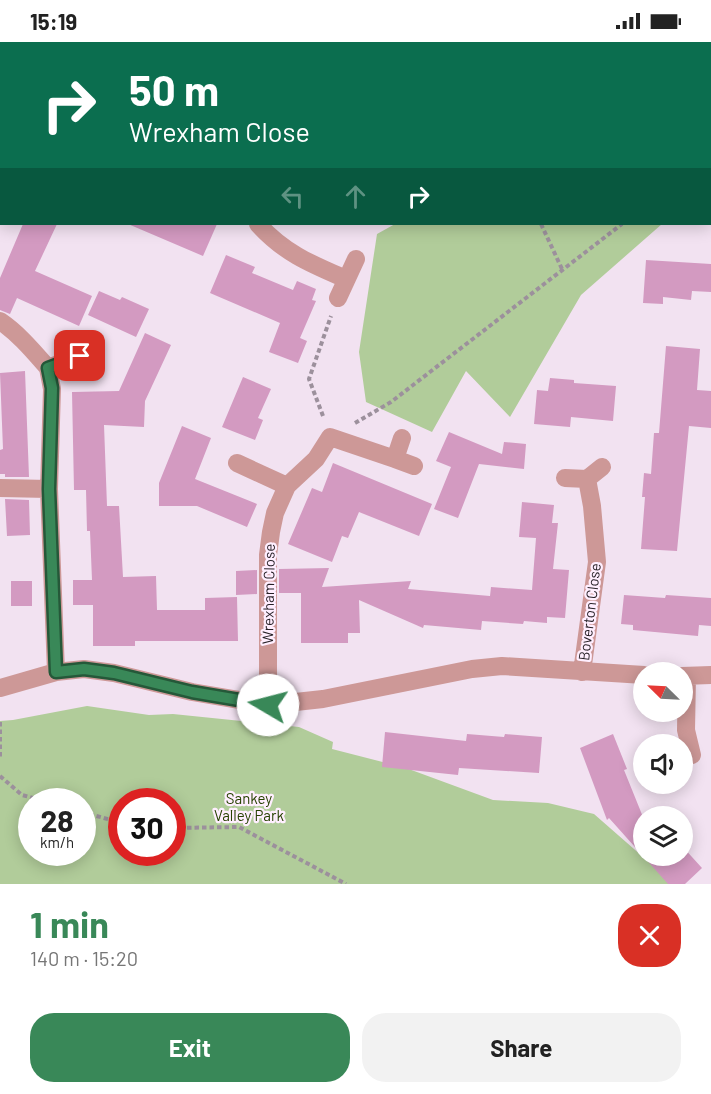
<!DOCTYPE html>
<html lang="en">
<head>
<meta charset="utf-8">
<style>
	body { margin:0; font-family:Barlow,sans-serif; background:#f2f2f2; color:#222; height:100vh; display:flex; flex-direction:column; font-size:22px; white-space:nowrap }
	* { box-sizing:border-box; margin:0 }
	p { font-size:20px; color:#767676 }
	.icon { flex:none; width:33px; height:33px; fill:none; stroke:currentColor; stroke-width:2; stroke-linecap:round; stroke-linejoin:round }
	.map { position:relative; height:842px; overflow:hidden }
	.details { display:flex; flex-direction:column; background:#fff; flex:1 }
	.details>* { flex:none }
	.hud { position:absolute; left:0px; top:0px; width:711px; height:183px; box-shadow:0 3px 15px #0003; background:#0b6e4f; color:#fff; overflow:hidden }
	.needle { width:39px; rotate:294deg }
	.tools { position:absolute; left:633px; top:620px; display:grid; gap:12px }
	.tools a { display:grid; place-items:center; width:60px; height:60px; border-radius:50%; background:#fff; box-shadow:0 3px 15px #0003; font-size:30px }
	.speed { position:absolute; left:18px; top:746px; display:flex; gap:12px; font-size:30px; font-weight:700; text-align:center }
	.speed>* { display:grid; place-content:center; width:78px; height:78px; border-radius:50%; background:#fff; box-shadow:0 3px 15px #0003; line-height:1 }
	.speed small { font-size:15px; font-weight:400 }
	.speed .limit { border:9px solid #d22; background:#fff; color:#111 }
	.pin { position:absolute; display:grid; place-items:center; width:51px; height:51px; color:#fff; margin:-26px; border-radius:12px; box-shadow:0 3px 9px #0006 }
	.me { position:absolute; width:66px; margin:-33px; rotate:278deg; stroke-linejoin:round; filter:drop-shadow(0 0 4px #0008) }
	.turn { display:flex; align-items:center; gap:21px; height:126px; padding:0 30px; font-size:27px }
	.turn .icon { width:78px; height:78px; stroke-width:2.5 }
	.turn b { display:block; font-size:42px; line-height:51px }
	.lanes { display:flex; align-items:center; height:57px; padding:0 30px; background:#0003; justify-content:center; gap:30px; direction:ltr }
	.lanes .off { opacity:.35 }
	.round { display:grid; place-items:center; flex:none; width:63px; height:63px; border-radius:24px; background:#f2f2f2 }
	.summary { display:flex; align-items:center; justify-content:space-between; height:102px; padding:0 30px }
	h1 { font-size:36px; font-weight:700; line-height:45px; color:#398858 }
	.primary-button { display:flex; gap:12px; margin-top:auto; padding:12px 30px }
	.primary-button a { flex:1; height:69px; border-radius:24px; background:#398858; color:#fff; font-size:24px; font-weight:700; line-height:69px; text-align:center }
	.primary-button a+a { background:#f2f2f2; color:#222 }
	.status { display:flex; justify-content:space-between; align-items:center; height:42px; padding:0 30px; background:#fff; direction:ltr }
	.status svg { height:16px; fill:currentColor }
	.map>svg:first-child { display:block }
</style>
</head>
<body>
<div class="status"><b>15:19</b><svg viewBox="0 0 49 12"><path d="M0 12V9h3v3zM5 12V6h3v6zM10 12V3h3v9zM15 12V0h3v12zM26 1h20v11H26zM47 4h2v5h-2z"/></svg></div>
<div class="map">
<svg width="711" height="842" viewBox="0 0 711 842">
	<rect width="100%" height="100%" fill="#f2e2f1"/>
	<!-- green -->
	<path fill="#b1cc9a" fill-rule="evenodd" d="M 395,182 L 662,182 L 581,253 L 510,375 L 466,329 L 432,390 L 366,360 L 359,310 L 377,192 Z
		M 87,664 L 149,673 L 173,672 L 299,685 L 333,700 L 332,707 L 406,726 L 493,758 L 548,761 L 594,772 L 674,842 L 0,842 L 0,679 L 13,678 ZM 32,759 L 82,759 L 82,810 L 32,810 ZM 122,759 L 172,759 L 172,810 L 122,810 Z"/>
	<!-- building -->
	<path fill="#d39ac1" d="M 23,182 L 57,182 L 35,229 L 92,254 L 79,284 L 17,256 L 10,272 L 0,268 L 0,236 Z
		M 128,182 L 217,182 L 203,214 Z
		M 226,213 L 255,225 L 252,231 L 293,248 L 297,239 L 316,247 L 312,258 L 316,259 L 300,296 L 307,299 L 298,321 L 269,310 L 280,281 L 210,251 Z
		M 646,218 L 711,222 L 711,250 L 692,249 L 691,258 L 663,255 L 663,262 L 643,261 Z
		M 99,249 L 120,258 L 122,255 L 149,267 L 136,295 L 88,273 Z
		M 145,291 L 171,303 L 145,359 L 144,385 L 104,383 L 107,464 L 119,464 L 123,535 L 156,534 L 157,568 L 205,568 L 205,556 L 237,555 L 238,599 L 135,599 L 135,604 L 93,604 L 93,563 L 73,563 L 73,538 L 92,538 L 90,489 L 87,489 L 86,448 L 74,448 L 72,350 L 119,349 Z
		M 666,304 L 700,307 L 697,348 L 711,349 L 711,386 L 689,384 L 677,509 L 641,507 L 645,455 L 642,455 L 644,431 L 651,432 L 654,391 L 659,391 Z
		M 25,329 L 29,435 L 5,435 L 5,432 L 0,432 L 0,408 L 3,407 L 0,331 Z
		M 243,335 L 271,347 L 258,376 L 263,378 L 255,398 L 222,385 Z
		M 550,336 L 574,338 L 574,341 L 616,344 L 613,379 L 571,375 L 570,385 L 534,382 L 537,348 L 548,349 Z
		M 182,384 L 211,396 L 195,437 L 257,462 L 247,485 L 197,464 L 159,464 L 159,441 Z
		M 449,390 L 502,412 L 504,400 L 526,402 L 524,427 L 479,422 L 458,476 L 434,467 L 451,425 L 436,419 Z
		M 333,421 L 432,462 L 419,494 L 359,470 L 348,496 L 342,494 L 332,520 L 288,502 L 312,446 L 322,450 Z
		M 5,457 L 29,458 L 30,493 L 7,494 Z
		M 522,460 L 554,463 L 552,481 L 558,481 L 553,527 L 569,528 L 565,576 L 547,575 L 547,581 L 524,579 L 523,582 L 482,579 L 481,588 L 424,583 L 423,586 L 359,558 L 360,591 L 348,591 L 348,601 L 301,601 L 301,551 L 279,551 L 279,527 L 329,526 L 322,545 L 411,539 L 408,547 L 490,554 L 491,545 L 532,548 L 536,496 L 519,495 Z
		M 257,528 L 257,552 L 236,553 L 236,529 Z
		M 11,539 L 32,539 L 32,564 L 11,564 Z
		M 624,553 L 665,556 L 666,553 L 711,556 L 711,584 L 699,583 L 698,594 L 633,588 L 633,583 L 621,582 Z
		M 385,690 L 466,699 L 467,692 L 504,695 L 505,692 L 542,695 L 539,731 L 459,726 L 458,733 L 382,725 Z
		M 613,692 L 627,727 L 624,728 L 643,775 L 650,768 L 656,774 L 644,774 L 644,813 L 682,813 L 682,804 L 702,826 L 685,842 L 668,842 L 609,776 L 607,778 L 580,706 Z"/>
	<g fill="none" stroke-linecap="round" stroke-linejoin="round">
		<!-- path -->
		<path stroke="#9c909c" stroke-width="4" stroke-dasharray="4.5 3" stroke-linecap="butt" d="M 710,120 L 711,119
			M 541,182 L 562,227
			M 323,374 L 309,337 L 331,274
			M 355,381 L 391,360 L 622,182
			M 0,680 L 0,717
			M 0,734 L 22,753 L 44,759
			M 82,770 L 122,781
			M 172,786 L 239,785 L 346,842"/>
		<!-- minor -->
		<path stroke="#cd9897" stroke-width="18" d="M 500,0 L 501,2
			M 137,2 L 139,0
			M 0,113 L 2,113
			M 258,182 C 284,211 311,222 346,237
			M 338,256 L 356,217
			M 0,279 C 19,292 33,309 48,326 L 80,314
			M 48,326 L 52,347 L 49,447 L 56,630
			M 402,396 L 395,417 L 414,424
			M 237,421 L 287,444
			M 565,436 L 587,437 L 602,425
			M 0,446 L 49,447
			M 582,630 L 597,520 L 592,464 L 587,437
			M 682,634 L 711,633
			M 687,634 L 686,688 L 692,713
			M 0,646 L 56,630 L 84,627 L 114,631 L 192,650 L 268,663 L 323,657 L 472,627 L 502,624 L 644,633
			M 268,663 L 268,513 L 271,490 L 275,471 L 287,444 L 316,417 L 330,395 L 395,417"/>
	</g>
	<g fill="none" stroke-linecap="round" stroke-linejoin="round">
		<!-- route casing -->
		<g stroke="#255839" stroke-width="15">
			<path id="route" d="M 80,314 L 48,326 L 52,346 L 49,447 L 56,630 L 84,627 L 114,631 L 192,650 L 268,663"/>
		</g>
		<!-- route -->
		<use href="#route" stroke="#398858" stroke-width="10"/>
	</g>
	<g text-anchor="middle" stroke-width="4.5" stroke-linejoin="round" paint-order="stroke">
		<!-- street labels -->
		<g font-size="15" fill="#251f25" stroke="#ffefff">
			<text transform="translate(269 552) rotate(-89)" y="5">Wrexham Close</text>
			<text transform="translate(590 570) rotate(-83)" y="5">Boverton Close</text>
		</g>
		<!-- park labels -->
		<g font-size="15" fill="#264101" stroke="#ffefff">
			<text x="249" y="762">Sankey<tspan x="249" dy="17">Valley Park</tspan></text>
		</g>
	</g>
</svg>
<div class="tools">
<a><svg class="needle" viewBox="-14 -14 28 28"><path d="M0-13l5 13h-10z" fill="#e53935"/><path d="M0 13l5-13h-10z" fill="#767676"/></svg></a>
<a><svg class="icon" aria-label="sound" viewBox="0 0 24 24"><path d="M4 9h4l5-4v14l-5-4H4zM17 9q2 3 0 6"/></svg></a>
<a><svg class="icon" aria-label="layers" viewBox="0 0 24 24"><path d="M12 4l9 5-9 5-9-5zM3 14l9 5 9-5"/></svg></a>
</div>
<div class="speed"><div>28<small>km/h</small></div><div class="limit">30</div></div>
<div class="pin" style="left:80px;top:314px;background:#d93025"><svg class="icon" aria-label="arrive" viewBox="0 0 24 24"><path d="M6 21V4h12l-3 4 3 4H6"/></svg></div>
<svg class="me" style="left:268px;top:663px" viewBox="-20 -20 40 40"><circle r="19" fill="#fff"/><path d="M0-13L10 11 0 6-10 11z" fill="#398858"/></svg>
<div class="hud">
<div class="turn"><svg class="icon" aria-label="right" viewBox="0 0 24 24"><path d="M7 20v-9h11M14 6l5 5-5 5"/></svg><div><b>50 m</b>Wrexham Close</div></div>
<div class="lanes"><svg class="icon off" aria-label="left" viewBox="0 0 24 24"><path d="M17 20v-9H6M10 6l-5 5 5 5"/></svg><svg class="icon off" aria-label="ahead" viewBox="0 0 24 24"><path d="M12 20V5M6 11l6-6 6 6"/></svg><svg class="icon" aria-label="right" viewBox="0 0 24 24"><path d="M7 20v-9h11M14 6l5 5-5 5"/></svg></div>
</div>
</div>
<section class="details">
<div class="summary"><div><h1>1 min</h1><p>140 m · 15:20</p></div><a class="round" style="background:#d93025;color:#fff"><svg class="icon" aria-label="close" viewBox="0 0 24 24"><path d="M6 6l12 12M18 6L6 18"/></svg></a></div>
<div class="primary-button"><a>Exit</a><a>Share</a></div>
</section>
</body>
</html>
